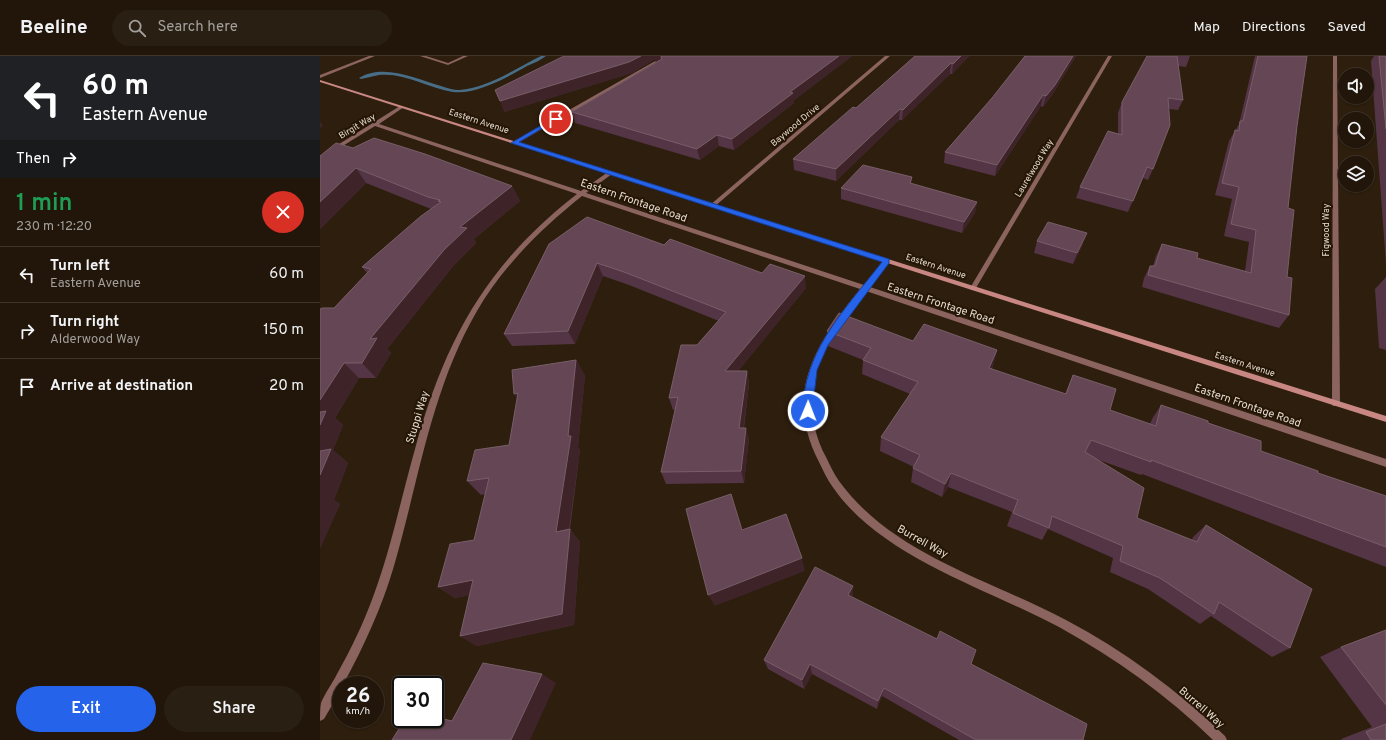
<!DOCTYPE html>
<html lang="en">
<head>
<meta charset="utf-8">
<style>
	body { margin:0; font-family:Overpass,sans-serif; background:#2a1f13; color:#f1f3f6; height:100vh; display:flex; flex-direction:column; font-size:15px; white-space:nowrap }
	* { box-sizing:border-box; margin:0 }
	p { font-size:13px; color:#a29f9c }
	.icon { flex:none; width:22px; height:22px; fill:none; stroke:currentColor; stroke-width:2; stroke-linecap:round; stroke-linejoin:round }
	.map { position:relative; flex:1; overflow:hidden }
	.panel { display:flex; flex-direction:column; background:#22160a; width:320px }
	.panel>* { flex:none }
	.guide { background:#202124; color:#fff; overflow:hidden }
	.controls { position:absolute; left:1018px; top:12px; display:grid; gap:8px }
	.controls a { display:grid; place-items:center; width:36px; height:36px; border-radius:50%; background:#22160a; box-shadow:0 1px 3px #0004,0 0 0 1px #3f352b; font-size:20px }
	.speed { position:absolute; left:12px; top:620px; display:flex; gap:8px; font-size:20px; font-weight:700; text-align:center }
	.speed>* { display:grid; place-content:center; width:52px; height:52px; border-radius:50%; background:#22160a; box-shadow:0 1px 3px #0004,0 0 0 1px #3f352b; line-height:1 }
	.speed small { font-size:10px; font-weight:400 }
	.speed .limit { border:2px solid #111; border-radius:6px; background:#fff; color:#111 }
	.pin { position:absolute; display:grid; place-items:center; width:34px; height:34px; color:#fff; margin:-17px; border:2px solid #fff; border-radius:50%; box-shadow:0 1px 4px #0007 }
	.me { position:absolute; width:44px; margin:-22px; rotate:1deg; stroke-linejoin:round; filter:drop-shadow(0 0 3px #0008) }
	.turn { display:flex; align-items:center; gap:14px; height:84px; padding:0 16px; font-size:18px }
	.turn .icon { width:52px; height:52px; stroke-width:2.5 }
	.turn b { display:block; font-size:28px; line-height:34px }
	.then { display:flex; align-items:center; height:38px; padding:0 16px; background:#0003; gap:8px; font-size:15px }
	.round { display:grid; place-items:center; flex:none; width:42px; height:42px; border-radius:21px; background:#2a1f13 }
	.overview { display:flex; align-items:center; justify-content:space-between; height:68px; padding:0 16px }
	h1 { font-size:24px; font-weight:600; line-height:30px; color:#1e9e55 }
	.primary-button { display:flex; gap:8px; margin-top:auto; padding:8px 16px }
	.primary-button a { flex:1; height:46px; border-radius:24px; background:#2563eb; color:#fff; font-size:16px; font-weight:600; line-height:46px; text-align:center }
	.primary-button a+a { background:#2a1f13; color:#f1f3f6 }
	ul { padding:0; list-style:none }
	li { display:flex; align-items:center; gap:12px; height:56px; padding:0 16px; border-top:1px solid #3f352b }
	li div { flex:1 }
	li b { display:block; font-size:15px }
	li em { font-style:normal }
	header { display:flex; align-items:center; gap:24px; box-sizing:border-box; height:56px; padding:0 20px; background:#22160a; border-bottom:1px solid #3f352b }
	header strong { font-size:19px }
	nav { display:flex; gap:22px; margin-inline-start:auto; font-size:14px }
	.search { width:280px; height:36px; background:#2a1f13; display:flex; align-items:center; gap:10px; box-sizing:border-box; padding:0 14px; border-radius:22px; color:#a29f9c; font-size:15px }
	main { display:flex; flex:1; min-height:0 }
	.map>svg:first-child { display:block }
</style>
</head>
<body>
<header>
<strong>Beeline</strong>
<div class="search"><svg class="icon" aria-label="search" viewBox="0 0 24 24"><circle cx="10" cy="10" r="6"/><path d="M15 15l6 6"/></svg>Search here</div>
<nav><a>Map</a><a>Directions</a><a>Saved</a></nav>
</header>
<main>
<section class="panel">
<div class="guide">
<div class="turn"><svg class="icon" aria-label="left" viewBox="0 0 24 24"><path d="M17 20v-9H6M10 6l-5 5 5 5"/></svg><div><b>60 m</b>Eastern Avenue</div></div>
<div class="then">Then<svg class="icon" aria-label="right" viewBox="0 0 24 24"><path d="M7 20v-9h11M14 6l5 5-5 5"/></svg></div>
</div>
<div class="overview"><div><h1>1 min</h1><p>230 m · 12:20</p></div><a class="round" style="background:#d93025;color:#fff"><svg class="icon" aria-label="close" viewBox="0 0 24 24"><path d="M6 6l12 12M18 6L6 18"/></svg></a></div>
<ul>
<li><svg class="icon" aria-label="left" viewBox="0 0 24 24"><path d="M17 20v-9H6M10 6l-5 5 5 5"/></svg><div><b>Turn left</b><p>Eastern Avenue</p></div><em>60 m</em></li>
<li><svg class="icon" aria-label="right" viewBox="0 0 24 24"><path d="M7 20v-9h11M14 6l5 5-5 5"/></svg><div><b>Turn right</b><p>Alderwood Way</p></div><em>150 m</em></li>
<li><svg class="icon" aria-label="arrive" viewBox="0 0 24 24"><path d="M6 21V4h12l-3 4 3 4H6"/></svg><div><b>Arrive at destination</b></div><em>20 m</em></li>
</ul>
<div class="primary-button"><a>Exit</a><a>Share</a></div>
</section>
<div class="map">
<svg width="1066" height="684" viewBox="0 0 1066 684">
	<rect width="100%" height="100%" fill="#2d1e0d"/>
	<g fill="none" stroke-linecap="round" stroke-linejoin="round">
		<!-- stream -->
		<path fill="#486d86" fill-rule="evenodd" d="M 221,0 L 226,0 C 221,4 214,7 207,10 C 188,21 156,39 133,36 C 108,32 84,16 59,19 C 53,20 47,22 41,23 L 39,22 C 64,7 96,23 121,30 C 127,32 133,34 139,34 C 168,32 196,12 221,0 Z"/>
		<!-- lane -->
		<path fill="#8b635f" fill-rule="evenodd" d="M 49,0 L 55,0 L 0,22 L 0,19 Z
			M 100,0 L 106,0 L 128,7 L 143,0 L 148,0 L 128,9 Z"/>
		<!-- street -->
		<path fill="#8b635f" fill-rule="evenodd" d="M 344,0 L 349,0 L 196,88 L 191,87 Z
			M 565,0 L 570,0 L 394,151 L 390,151 L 390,149 Z
			M 788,0 L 792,0 L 656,232 L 655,234 L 651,234 L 650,232 Z
			M 1013,0 L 1017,0 L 1020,348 L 1019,350 L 1013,350 L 1012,348 Z
			M 80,50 L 84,51 L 59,68 L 261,135 L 288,116 L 292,116 L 292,118 L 266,137 L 544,229 L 565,204 L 569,204 L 569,206 L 550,231 L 1066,403 L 1066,411 L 546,235 C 530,256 510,278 500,303 C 487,334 490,372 506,401 C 510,409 514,418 519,425 C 573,499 669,523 746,564 C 805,595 857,634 905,680 L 907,684 L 893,684 C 847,639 795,602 739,571 C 666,532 560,501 512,430 C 507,423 503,414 499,406 C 463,336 496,288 540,233 L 262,140 C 222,172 183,210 157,255 C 111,334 99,424 74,510 C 62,551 44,590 24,627 L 24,629 L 21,629 L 21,634 L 4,663 L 0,665 C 0,659 0,652 1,647 C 5,637 12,628 17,618 C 31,593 43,568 53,541 C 71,493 81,442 95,393 C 125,283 167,208 257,138 L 55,70 L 0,104 L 0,100 Z"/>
		<!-- secondary -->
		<path fill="#c88782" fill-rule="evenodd" d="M 0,24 L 1066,360 L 1066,366 L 0,26 Z"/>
	</g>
	<!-- wall -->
	<path fill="#543546" d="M 244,0 L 532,0 L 473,45 L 474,47 L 414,94 L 399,90 L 380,104 L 255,67 L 252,56 L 336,6 L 335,3 L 312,17 L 184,56 Z
		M 595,0 L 649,0 L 632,18 L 630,18 L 582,64 L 579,64 L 516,125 L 474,114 L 473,103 L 536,52 Z
		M 704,0 L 756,0 L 732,39 L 723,51 L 721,50 L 675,120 L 624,107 L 625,96 L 672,42 L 704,2 Z
		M 827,0 L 870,0 L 866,11 L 858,10 L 863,44 L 858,54 L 849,53 L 833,113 L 828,124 L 823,122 L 808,156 L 756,142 L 760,131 L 798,78 L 798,57 L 802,46 Z
		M 935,0 L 987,0 L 977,70 L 968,152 L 967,221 L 969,259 L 959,272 L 822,231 L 824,222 L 830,210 L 833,210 L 836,200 L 842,188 L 877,202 L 925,215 L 929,186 L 904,180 L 912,143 L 895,139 L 909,85 L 919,68 Z
		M 1054,0 L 1066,0 L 1066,208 L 1051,5 Z
		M 33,92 L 192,130 L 200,145 L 154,183 L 156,187 L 134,209 L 67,293 L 71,297 L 56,322 L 39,322 L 15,362 L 23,369 L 13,394 L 28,407 L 14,444 L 20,448 L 0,492 L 0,253 L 14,252 L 47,217 L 42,211 L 111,153 L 46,127 L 0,173 L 0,100 Z
		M 592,121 L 591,128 L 657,146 L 655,157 L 642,177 L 521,143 L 521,132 Z
		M 717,185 L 763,188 L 753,208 L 714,197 Z
		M 229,188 L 344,189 L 486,232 L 418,315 L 427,315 L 429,328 L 424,372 L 429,383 L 424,427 L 346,428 L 341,416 L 355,354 L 353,354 L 349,342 L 377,289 L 399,265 L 309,229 L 283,220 L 255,288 L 192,290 L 184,278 Z
		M 1066,221 L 1066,294 L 1059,292 L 1055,233 Z
		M 507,275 L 677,294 L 672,313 L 745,338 L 753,319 L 790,354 L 830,368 L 832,363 L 841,349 L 888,367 L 941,395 L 998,417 L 1066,440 L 1066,511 L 822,418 L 821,419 L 776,403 L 817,462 L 872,484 L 873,481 L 886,469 L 970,592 L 952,601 L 891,560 L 880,568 L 828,533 L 790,516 L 793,502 L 728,473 L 722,484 L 687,470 L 692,456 L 628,431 L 622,441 L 591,426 L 593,412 L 594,411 L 560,395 L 561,381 L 590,338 L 542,318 L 543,304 L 508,290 Z
		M 256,304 L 265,320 L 258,391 L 260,394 L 250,473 L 260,486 L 254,569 L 157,590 L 140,580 L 149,539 L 135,542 L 118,531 L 154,484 L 165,438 L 161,439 L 147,425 L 189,389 Z
		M 533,542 L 651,608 L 763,684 L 639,684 L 562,640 L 557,653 L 492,618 L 484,633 L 448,613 L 444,604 Z
		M 1066,574 L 1066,684 L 1022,684 L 1021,683 L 1052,671 L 1000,601 L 1021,591 Z"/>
	<!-- shaded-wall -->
	<path fill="#3e2429" d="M 321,0 L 340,0 L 342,7 L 336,9 L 335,3 L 312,17 L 184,56 L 180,45 Z
		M 519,0 L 532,0 L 473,45 L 474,47 L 414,94 L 412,83 L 470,36 Z
		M 641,0 L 649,0 L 632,18 L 633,8 Z
		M 753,0 L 756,0 L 732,39 L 723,51 L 726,40 Z
		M 631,7 L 630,18 L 582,64 L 583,54 Z
		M 723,39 L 721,50 L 675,120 L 677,109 Z
		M 580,53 L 579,64 L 516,125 L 516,113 Z
		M 0,65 L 3,70 L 0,72 Z
		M 397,79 L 399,90 L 380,104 L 377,93 Z
		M 36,112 L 46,127 L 0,173 L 0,146 Z
		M 192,130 L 200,145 L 154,183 L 156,187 L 134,209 L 67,293 L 71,297 L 56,322 L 42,307 L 50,283 L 140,171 Z
		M 657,146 L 655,157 L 642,177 L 644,166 Z
		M 767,177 L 763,188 L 753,208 L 757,197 Z
		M 277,207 L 283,220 L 255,288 L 248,275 Z
		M 485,220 L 486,232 L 408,328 L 405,315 Z
		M 677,294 L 673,309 L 665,326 L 669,312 Z
		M 256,304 L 265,320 L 258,391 L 260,394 L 247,488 L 236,476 L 248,380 Z
		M 24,307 L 39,322 L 15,362 L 23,369 L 13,394 L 28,407 L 14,444 L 20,448 L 0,492 L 0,344 Z
		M 427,315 L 429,328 L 422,383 L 419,372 Z
		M 198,337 L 205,353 L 194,338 Z
		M 426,372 L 429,383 L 424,427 L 421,415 Z
		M 631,417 L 628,431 L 622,441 L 625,428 Z
		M 250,473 L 260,486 L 254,569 L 157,590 L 140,580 Z
		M 482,502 L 485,515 L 395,550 L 388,539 Z
		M 153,524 L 168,536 L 135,542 L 118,531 Z
		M 533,530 L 533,541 L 528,539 Z
		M 490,608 L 492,618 L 484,633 L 482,624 Z
		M 222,618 L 236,627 L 210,684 L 191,684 Z
		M 564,632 L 562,640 L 557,653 L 558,645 Z"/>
	<!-- building -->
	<path fill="#644655" stroke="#785e68" d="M 244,0 L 321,0 L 309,6 L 180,45 L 175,34 Z
		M 341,0 L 519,0 L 470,36 L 473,37 L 412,83 L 397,79 L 377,93 L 252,56 L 342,3 Z
		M 595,0 L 641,0 L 633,8 L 631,7 L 583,54 L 580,53 L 516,113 L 473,103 L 533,51 L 536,52 Z
		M 705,0 L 753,0 L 735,29 L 726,40 L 723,39 L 677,109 L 625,96 L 672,42 Z
		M 827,0 L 857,0 L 863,44 L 848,42 L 850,69 L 833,113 L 827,111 L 813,145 L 760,131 L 788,75 L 802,79 L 802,46 Z
		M 938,0 L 987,0 L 977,70 L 968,152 L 974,154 L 967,221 L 972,222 L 969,259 L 828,219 L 830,210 L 835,210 L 842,188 L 878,197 L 877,202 L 931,217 L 936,174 L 911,168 L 919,131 L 902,127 L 915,74 L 919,75 L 920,65 L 923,65 Z
		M 1059,0 L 1066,0 L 1066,73 Z
		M 54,82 L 105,98 L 192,130 L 140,171 L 147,172 L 124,194 L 50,283 L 57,282 L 42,307 L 24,307 L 0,344 L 0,253 L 2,252 L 14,252 L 51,213 L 42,211 L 101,160 L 121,146 L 118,145 L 120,144 L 108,141 L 36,112 L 0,146 L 0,100 L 16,87 L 33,92 Z
		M 543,109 L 592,121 L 590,127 L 657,146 L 644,166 L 521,132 Z
		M 267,161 L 344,189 L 350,183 L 442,217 L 450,208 L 485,220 L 405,315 L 427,315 L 419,372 L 426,372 L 421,415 L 341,416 L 358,341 L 349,342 L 361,289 L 377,289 L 406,256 L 304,216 L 277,207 L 248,275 L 184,278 L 229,188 Z
		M 728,166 L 767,177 L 757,197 L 717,185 Z
		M 519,257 L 593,285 L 604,268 L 677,294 L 669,312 L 746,338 L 753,319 L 796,333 L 790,354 L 836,370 L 841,349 L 888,365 L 888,367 L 941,385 L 941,395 L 998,415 L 998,417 L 1066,440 L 1066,491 L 831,404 L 831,406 L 771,384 L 765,396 L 824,432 L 817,462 L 877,486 L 886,469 L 992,533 L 970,592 L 899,546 L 894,558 L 840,522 L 800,505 L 803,490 L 732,460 L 729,472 L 693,457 L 698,444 L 631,417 L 625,428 L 593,412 L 600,399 L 561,381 L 598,326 L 543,304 L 551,292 L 507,275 Z
		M 256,304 L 248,380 L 251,380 L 236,476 L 250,473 L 242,558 L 140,580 L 153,524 L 118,531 L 130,488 L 154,484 L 169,422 L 147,425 L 155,394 L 189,389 L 198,337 L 194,338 L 192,314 Z
		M 6,355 L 0,369 L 0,356 Z
		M 11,393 L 0,419 L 0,395 Z
		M 411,438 L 422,474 L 466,458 L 482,502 L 388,539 L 366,453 Z
		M 495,511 L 533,530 L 528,539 L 617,583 L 620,575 L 656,594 L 651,608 L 767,668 L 763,684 L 656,684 L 564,632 L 558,645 L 490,608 L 482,624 L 444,604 Z
		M 1066,574 L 1066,649 L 1021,591 Z
		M 163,607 L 222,618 L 191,684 L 72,684 L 85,663 L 115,663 L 115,661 L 132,665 Z
		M 1066,668 L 1066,684 L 1051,684 L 1046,676 Z"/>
	<!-- route -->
	<path fill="#2563eb" stroke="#184099" d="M 234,62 L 238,63 L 199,86 L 569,203 L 569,207 L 508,289 L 497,314 L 492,357 L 485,357 C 481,350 483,341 485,333 C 494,283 532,245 562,206 L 191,87 Z"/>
	<g text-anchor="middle" stroke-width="4" stroke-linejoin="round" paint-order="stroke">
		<!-- far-street labels -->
		<g font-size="9" fill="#e5dbd0" stroke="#241505">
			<text transform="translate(159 65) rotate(18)" y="3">Eastern Avenue</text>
			<text transform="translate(475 69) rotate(-40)" y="3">Baywood Drive</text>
			<text transform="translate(37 70) rotate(-31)" y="3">Birgit Way</text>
			<text transform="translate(714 112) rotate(-59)" y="3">Laurelwood Way</text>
			<text transform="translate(1006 174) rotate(-90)" y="3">Figwood Way</text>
			<text transform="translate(616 210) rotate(18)" y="3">Eastern Avenue</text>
			<text transform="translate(925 308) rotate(18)" y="3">Eastern Avenue</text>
		</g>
		<!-- street labels -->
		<g font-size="11" fill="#e5dbd0" stroke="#241505">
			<text transform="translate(314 144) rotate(19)" y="4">Eastern Frontage Road</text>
			<text transform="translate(621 247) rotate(18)" y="4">Eastern Frontage Road</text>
			<text transform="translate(928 349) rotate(19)" y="4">Eastern Frontage Road</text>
			<text transform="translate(97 361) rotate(-73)" y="4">Stuppi Way</text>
			<text transform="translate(603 485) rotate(29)" y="4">Burrell Way</text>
			<text transform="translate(882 651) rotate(41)" y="4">Burrell Way</text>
		</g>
	</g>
</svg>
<div class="controls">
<a><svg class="icon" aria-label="sound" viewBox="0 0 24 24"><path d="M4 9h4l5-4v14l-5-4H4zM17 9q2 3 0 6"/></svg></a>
<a><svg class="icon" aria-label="search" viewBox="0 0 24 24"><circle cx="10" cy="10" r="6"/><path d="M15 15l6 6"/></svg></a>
<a><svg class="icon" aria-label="layers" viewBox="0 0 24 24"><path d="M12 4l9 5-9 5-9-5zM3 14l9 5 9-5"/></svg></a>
</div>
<div class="speed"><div>26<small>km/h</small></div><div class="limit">30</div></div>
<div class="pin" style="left:236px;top:63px;background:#d93025"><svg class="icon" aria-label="arrive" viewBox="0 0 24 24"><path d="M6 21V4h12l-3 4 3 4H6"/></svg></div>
<svg class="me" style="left:488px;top:355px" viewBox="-20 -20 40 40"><circle r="17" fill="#2563eb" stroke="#fff" stroke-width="3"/><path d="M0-11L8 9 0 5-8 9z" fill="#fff"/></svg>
</div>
</main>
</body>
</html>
